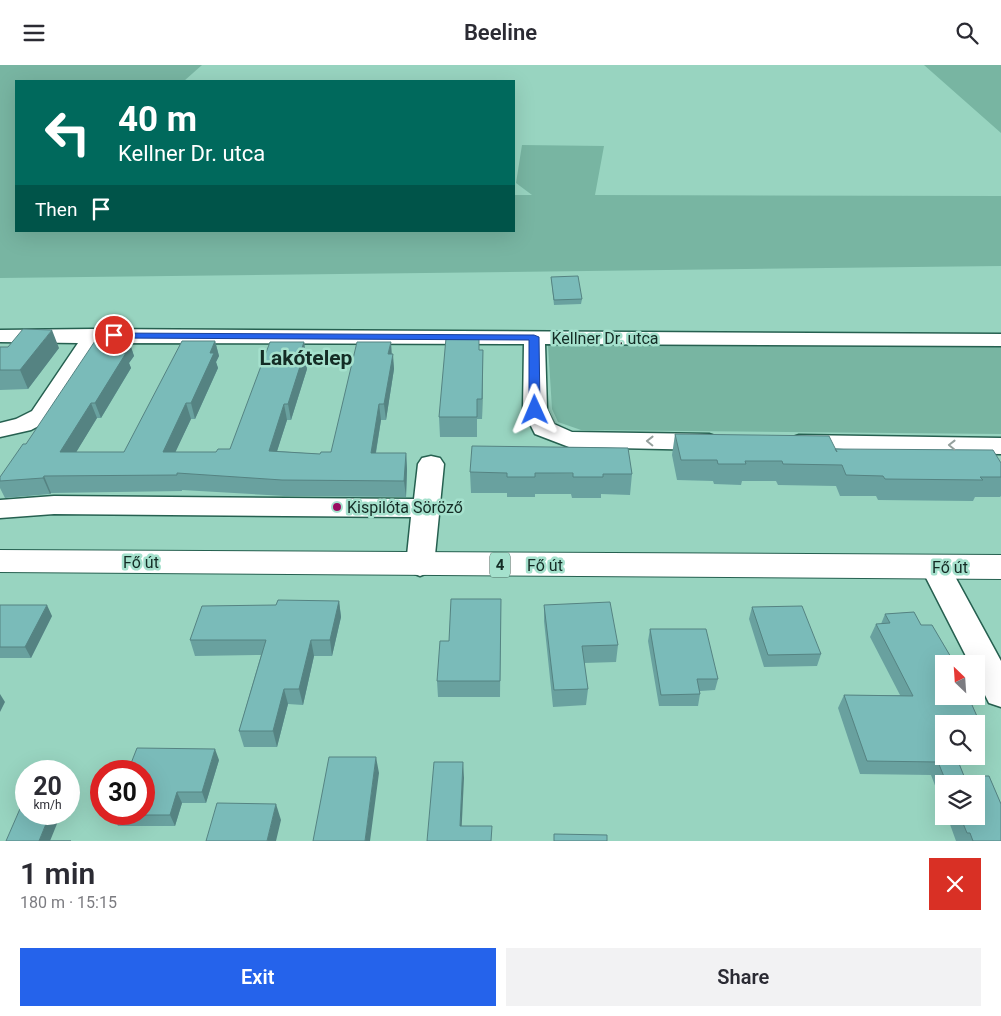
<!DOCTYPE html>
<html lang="en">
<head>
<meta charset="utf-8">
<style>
	body { margin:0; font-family:Roboto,sans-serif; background:#f2f2f3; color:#2b2b33; height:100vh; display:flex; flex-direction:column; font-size:19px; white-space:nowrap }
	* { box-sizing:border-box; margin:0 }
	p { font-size:16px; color:#7c7c81 }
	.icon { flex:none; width:28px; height:28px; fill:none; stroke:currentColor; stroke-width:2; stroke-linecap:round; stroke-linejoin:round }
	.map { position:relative; height:776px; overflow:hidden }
	.panel { display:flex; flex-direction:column; background:#fff; flex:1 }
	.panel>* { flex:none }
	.hud { position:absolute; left:15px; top:15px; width:500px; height:152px; border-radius:0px; box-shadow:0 5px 20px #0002; background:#00695c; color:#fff; overflow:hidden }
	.needle { width:32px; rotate:335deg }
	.buttons { position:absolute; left:935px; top:590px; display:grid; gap:10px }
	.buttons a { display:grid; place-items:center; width:50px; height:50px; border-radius:0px; background:#fff; box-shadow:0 5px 20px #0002; font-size:25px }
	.speed { position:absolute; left:15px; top:695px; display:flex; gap:10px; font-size:25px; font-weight:700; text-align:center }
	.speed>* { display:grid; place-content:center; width:65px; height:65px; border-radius:50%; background:#fff; box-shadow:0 5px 20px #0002; line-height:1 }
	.speed small { font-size:12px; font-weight:400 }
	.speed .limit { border:8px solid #d22; background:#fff; color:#111 }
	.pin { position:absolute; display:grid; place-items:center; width:42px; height:42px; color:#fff; margin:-21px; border:2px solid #fff; border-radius:50%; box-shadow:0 1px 5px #0007 }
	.me { position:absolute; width:55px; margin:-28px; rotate:359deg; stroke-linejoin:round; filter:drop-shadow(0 0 4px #0008) }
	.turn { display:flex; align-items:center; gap:18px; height:105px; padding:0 20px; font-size:22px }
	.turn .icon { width:65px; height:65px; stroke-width:2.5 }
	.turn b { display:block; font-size:35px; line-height:42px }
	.then { display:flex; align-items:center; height:48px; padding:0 20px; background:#0003; gap:10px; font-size:19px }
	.round { display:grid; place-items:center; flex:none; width:52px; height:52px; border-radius:0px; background:#f2f2f3 }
	.head { display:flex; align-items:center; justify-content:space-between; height:85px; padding:0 20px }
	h1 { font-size:30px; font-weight:600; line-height:38px }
	.button { display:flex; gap:10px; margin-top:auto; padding:10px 20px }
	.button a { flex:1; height:58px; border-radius:0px; background:#2563eb; color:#fff; font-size:20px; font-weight:600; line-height:58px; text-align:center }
	.button a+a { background:#f2f2f3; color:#2b2b33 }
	header { display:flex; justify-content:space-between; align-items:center; height:65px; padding:0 20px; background:#fff; font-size:22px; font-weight:600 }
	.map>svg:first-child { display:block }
</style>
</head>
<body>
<header><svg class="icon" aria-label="menu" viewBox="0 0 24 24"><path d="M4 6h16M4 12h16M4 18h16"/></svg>Beeline<svg class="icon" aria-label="search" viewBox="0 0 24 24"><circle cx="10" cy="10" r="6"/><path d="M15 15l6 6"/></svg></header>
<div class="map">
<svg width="1001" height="776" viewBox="0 0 1001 776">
	<rect width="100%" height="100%" fill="#98d4c0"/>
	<!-- green -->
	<path fill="#78b5a2" d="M 0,0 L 202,0 L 184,16 L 16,16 L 16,166 L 514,166 L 514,130 L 532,130 L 516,118 L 522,80 L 604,81 L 595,130 L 1001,131 L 1001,201 L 0,213 Z
		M 924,0 L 1001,0 L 1001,68 Z
		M 548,280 L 1001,282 L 1001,369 L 581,365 L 558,357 L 552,344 Z"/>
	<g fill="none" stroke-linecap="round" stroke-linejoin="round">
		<!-- minor casing -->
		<g stroke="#266050" stroke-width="3">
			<path id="minor" d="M 94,264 L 1001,269 L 1001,281 L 545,279 L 547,345 L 554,359 L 572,367 L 709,369 L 718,372 L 721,377 L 718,382 L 709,385 L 569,382 L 535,369 L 523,345 L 524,279 L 99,278 L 48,356 L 31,365 L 0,372 L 0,358 L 16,354 L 32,346 L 78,278 L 0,277 L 0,265 Z
				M 799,370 L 1001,373 L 1001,389 L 799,386 L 790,383 L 787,378 L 790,373 Z
				M 431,391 L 440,393 L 444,399 L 434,500 L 430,507 L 420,511 L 410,507 L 406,500 L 411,452 L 54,449 L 0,453 L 0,435 L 54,431 L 414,434 L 418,399 L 422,393 Z
				M 936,492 L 946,495 L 1001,596 L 1001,642 L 989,638 L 976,612 L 976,599 L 970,599 L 921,503 L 926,495 Z"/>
		</g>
		<!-- major casing -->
		<g stroke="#266050" stroke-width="2">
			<path id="major" d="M 0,485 L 1001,490 L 1001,514 L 0,507 Z"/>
		</g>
		<!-- minor -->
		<use href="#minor" fill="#fff" fill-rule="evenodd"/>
		<!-- major -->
		<use href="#major" fill="#fff" fill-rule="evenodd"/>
	</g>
	<!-- wall -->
	<path fill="#69a19f" d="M 551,212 L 582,234 L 581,239 L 554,240 Z
		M 479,273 L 479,285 L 483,285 L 483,304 L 482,354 L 477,354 L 477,372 L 440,372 L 439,352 Z
		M 129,276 L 134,291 L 129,298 L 131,303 L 101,353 L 97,353 L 76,387 L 124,387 L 215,276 L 219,291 L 216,297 L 218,303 L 195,354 L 191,354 L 175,387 L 216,387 L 230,384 L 304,277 L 306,292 L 305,295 L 307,304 L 291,355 L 287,355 L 277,386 L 320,389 L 331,387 L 392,289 L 394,304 L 386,355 L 381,355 L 376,388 L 406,388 L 407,404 L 406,432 L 285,431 L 182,425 L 182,426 L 51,428 L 50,429 L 5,433 L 0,423 L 0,412 L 26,379 Z
		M 0,282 L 59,283 L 28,324 L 0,325 Z
		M 675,369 L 1001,398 L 1001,431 L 1000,432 L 975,432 L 973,436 L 878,435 L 876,431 L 840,431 L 836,421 L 778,420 L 776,416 L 742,416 L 741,420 L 714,419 L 713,416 L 677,415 L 672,390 Z
		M 470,407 L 632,409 L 630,430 L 601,429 L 601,433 L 572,433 L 571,429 L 535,429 L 535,432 L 507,432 L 507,428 L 471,428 Z
		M 501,534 L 500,632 L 438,632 L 437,616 L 449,576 Z
		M 339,536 L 341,552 L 332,591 L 314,591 L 303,640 L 288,639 L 277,682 L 244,682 L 239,666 L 261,590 L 195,591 L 190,575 L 276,540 Z
		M 0,540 L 52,551 L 31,593 L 0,593 Z
		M 544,540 L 618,580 L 616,597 L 584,598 L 588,624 L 586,640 L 553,642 L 544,556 Z
		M 752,542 L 821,589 L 817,601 L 764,602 L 749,554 Z
		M 914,547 L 921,560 L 932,560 L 955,599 L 944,599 L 944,631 L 968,631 L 984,667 L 976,681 L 976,659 L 944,659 L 944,691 L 956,691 L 964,711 L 989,711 L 1001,739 L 1001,776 L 956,776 L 947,751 L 976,751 L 976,719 L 944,719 L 944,744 L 931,710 L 860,709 L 838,643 L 844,630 L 900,630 L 870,572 L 876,559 L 881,559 L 885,549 Z
		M 650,564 L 718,614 L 715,625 L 700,626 L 700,629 L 698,641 L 659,641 L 648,576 Z
		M 219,695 L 206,738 L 182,738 L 175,761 L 118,761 L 112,750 Z"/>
	<!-- shaded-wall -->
	<path fill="#558382" d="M 52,265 L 59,283 L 28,324 L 20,305 Z
		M 129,276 L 134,291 L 129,298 L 131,303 L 101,353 L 95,338 L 121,288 Z
		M 215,276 L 219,291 L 216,297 L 218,303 L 195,354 L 191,338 L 210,288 Z
		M 304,277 L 306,292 L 305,295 L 307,304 L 291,355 L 288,339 L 300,289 Z
		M 391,277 L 392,292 L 388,289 Z
		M 483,285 L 483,304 L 482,354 L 482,334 Z
		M 393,289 L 394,304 L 386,355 L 384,339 Z
		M 91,338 L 97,353 L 66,404 L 60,387 Z
		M 186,338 L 191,354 L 168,403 L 163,387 Z
		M 284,339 L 287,355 L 272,402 L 269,386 Z
		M 379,339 L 381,355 L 373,404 L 371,388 Z
		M 406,388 L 407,404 L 406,432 L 404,416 Z
		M 44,411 L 51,428 L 50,429 L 43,413 Z
		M 339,536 L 341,552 L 332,591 L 330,575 Z
		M 47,540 L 52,551 L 31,593 L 25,582 Z
		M 311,575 L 314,591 L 303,640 L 299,624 Z
		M 284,624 L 288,639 L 277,682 L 273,666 Z
		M 0,629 L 5,637 L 0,647 Z
		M 215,684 L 219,695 L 206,738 L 202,727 Z
		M 376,692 L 379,708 L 370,776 L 365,776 Z
		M 463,697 L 464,713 L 461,776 L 460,761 Z
		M 177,727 L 182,738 L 175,761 L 170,750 Z
		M 276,739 L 281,755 L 276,776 L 267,776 Z
		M 50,749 L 61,749 L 50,776 L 39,776 Z"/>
	<!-- building -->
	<path fill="#7abbb9" stroke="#558382" d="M 578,211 L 582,234 L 554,235 L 551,212 Z
		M 23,264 L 52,265 L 20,305 L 0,305 L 0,282 L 8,282 Z
		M 446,273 L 479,273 L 479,285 L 483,285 L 482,334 L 477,334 L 477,352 L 439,352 Z
		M 95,276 L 129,276 L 121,288 L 126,288 L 95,338 L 91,338 L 60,387 L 124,387 L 182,276 L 215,276 L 210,288 L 214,288 L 191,338 L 186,338 L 163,387 L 216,387 L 218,384 L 230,384 L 270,277 L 304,277 L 300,289 L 304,289 L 288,339 L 284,339 L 269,386 L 320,389 L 321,387 L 331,387 L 357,277 L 391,277 L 388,289 L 393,289 L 384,339 L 379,339 L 371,388 L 406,388 L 404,416 L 282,415 L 177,408 L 177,410 L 44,411 L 43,413 L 0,416 L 0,412 L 23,379 L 26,379 Z
		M 675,369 L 829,371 L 837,387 L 835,384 L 993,385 L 1001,398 L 1001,412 L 980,412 L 983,415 L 885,414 L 883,411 L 846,410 L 842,400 L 783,399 L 782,396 L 745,396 L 746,399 L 718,399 L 717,395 L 681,395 Z
		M 472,381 L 628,383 L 632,409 L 603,409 L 603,412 L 573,412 L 573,408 L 535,408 L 535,412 L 507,412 L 507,408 L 470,407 Z
		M 451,534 L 501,534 L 500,616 L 437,616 L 440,576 L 449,576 Z
		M 278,535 L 339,536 L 330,575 L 311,575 L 299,624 L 284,624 L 273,666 L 239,666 L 266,575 L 190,575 L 202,541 L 276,540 Z
		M 610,537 L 618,580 L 582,581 L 588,624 L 554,625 L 544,540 Z
		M 0,540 L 47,540 L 25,582 L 0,582 Z
		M 802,541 L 821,589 L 768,590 L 752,542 Z
		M 914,547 L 921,560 L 932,560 L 955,599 L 944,599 L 944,631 L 968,631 L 984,667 L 976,667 L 976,659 L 944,659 L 944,691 L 956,691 L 964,711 L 989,711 L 1001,739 L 1001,776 L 973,776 L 970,768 L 967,768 L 960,751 L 976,751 L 976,719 L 947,719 L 938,697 L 867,696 L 844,630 L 913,631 L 876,559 L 890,558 L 885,549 Z
		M 650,564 L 706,564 L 718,614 L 697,614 L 700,629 L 661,630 Z
		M 137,683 L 215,684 L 202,727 L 177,727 L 170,750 L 112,750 L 112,749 L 144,749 L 144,706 L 128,706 Z
		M 329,692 L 376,692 L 365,776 L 313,776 Z
		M 434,697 L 463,697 L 460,761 L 492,761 L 491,776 L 427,776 Z
		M 26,730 L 26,749 L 50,749 L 39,776 L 71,776 L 6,776 Z
		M 217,738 L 276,739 L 267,776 L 206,776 Z
		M 554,769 L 607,770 L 607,776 L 554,776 Z"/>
	<!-- one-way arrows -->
	<defs><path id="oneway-chevron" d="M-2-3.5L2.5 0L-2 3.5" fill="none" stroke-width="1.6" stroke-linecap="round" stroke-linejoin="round" transform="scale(1.25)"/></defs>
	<g stroke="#95a09d">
		<use href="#oneway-chevron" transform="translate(650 376) rotate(-179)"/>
		<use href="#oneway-chevron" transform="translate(952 380) rotate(-179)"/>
	</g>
	<!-- route -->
	<path fill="#2563eb" stroke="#184099" d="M 110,268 L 534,270 L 539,272 L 540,345 L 535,348 L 529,345 L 529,275 L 114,273 L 110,273 Z"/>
	<!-- markers -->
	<circle fill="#990d60" stroke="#a5e1cd" stroke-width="2" cx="337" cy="442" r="5"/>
	<g text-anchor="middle" stroke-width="5" stroke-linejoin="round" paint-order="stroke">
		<!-- shield labels -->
		<rect fill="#a5e1cd" stroke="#406257" stroke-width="1" x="490" y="487.5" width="20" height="25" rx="4"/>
		<g font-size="15" font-weight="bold" fill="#142c25">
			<text x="500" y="505">4</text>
		</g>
		<!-- street labels -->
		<g font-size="16" fill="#142c25" stroke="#a5e1cd">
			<text x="605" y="279">Kellner Dr. utca</text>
			<text x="141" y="503">Fő út</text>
			<text x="545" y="506">Fő út</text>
			<text x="950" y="508">Fő út</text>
		</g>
		<!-- poi labels -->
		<g font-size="16" fill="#142c25" stroke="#a5e1cd" text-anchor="start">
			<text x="347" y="448">Kispilóta Söröző</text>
		</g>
		<!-- district labels -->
		<g font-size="21" font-weight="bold" fill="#142c25" stroke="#a5e1cd">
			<text x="306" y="300">Lakótelep</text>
		</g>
	</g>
</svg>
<div class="buttons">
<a><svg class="needle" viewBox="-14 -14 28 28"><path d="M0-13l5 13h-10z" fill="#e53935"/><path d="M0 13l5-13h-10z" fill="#7c7c81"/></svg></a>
<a><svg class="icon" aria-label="search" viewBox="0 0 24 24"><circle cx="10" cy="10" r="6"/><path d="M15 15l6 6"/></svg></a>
<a><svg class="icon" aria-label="layers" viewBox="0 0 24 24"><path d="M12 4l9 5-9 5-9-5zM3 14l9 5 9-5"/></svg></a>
</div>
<div class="speed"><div>20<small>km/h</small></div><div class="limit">30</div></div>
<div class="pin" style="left:114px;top:270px;background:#d93025"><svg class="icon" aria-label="arrive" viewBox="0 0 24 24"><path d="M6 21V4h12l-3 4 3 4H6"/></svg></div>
<svg class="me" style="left:535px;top:345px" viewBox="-20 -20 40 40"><path d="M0-17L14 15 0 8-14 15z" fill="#2563eb" stroke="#fff" stroke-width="4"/></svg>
<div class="hud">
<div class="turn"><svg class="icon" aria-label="left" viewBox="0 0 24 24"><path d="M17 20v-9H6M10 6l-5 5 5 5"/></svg><div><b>40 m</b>Kellner Dr. utca</div></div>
<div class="then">Then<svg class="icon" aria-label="arrive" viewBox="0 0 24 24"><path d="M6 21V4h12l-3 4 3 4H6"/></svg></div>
</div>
</div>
<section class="panel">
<div class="head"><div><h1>1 min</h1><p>180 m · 15:15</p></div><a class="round" style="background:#d93025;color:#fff"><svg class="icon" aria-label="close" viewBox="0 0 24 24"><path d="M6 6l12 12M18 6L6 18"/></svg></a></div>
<div class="button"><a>Exit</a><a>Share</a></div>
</section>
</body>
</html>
